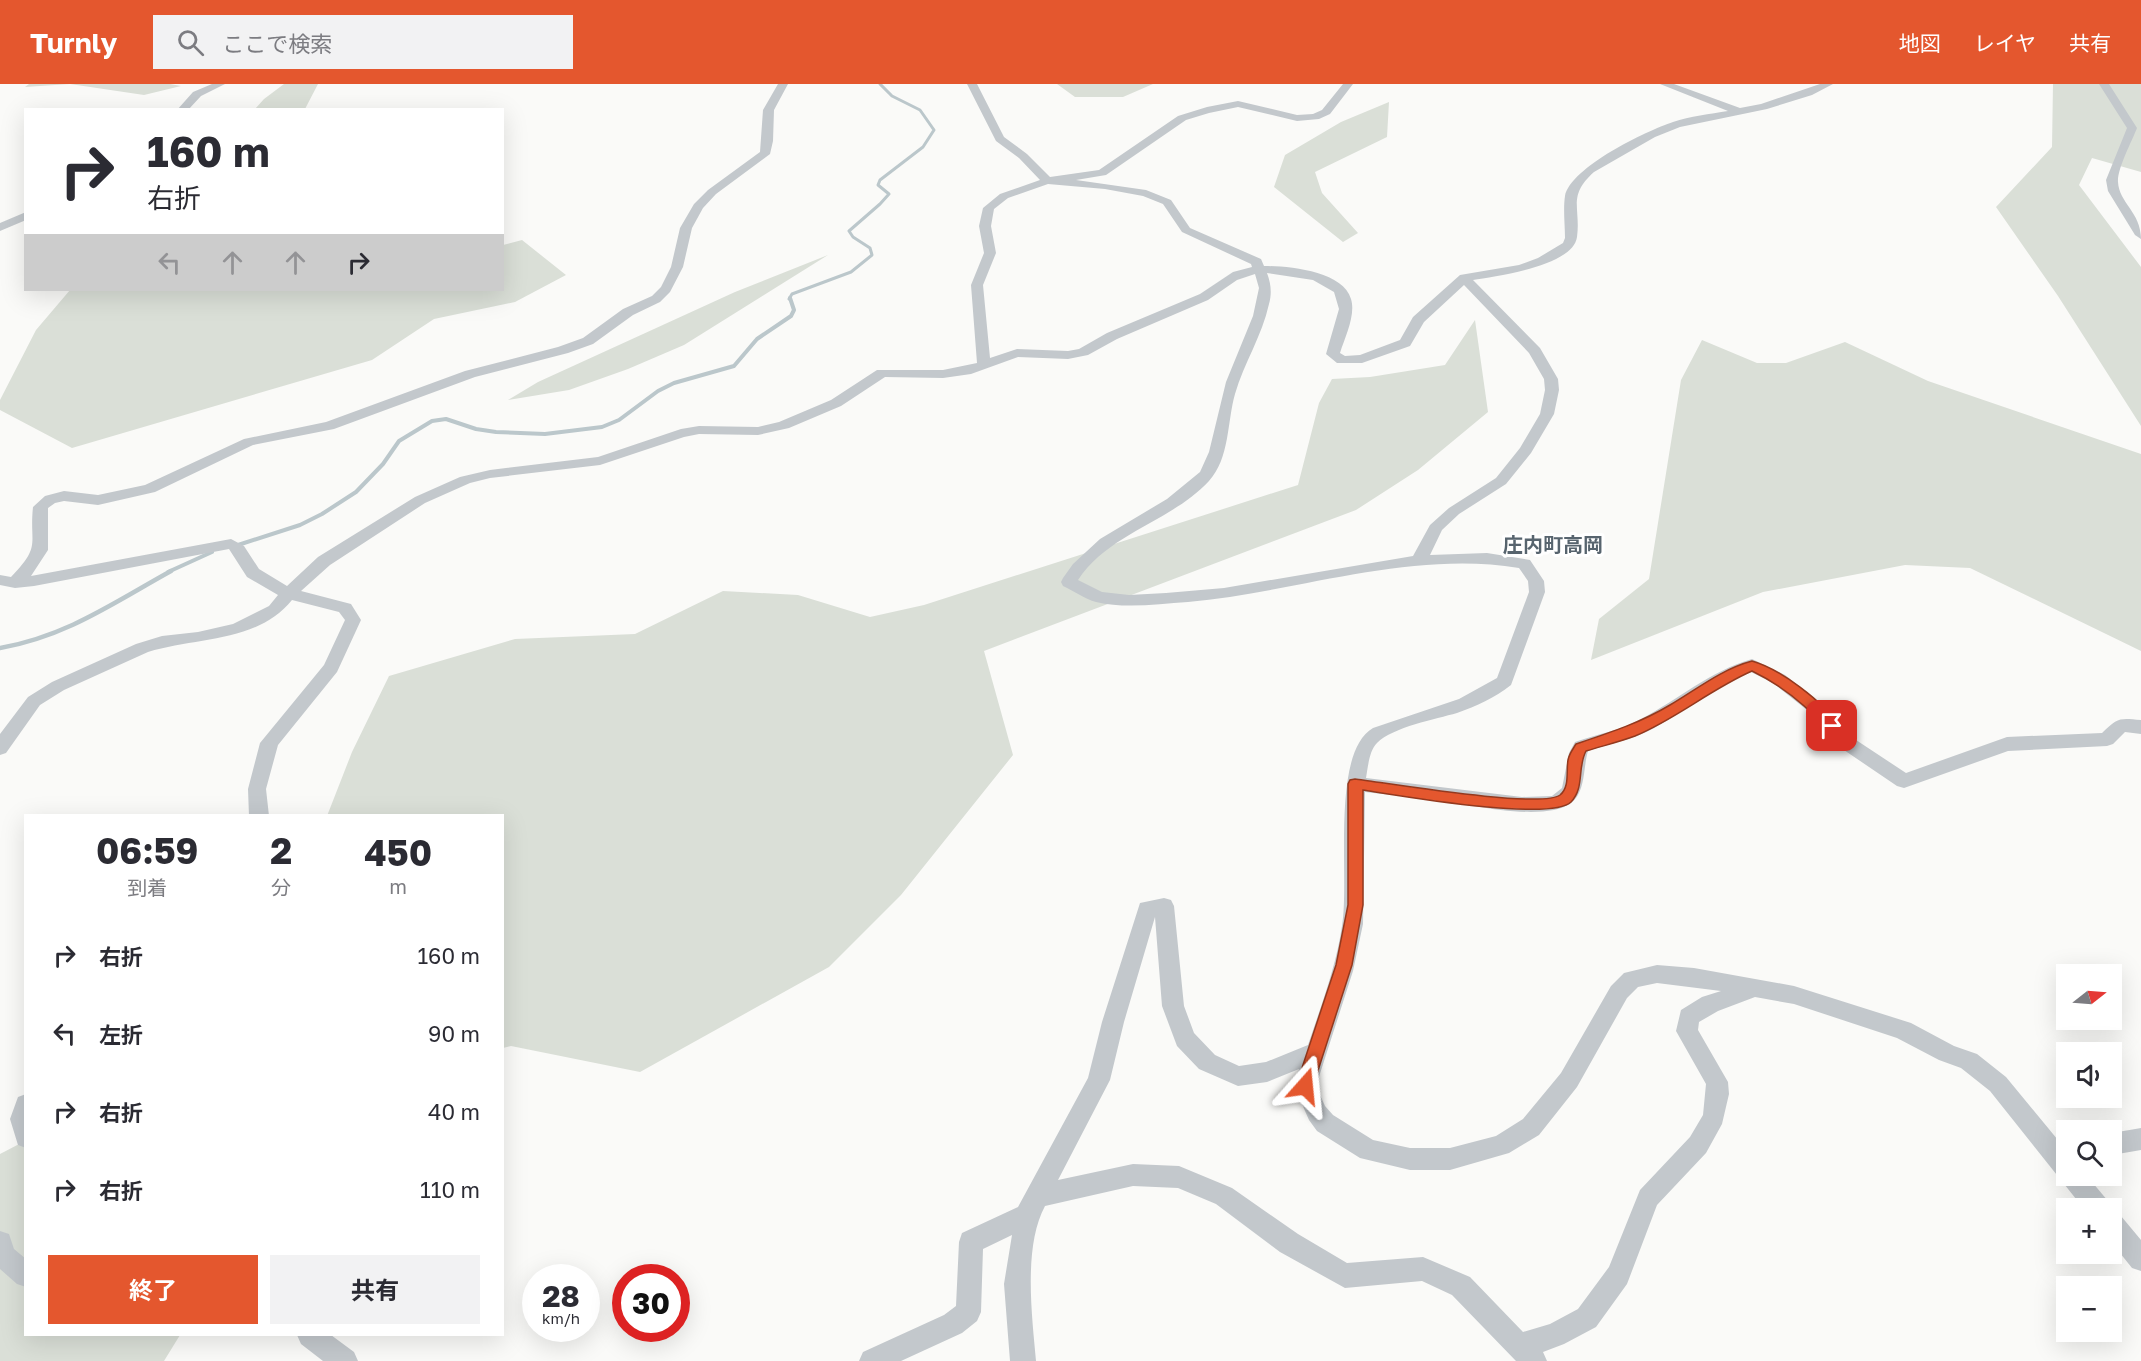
<!DOCTYPE html>
<html lang="ja">
<head>
<meta charset="utf-8">
<style>
	body { margin:0; font-family:"Golos Text","Noto Sans JP",sans-serif; background:#f2f2f3; color:#2b2b33; height:100vh; display:flex; flex-direction:column; font-size:22px; white-space:nowrap }
	* { box-sizing:border-box; margin:0 }
	p { font-size:20px; color:#7c7c81 }
	.icon { flex:none; width:33px; height:33px; fill:none; stroke:currentColor; stroke-width:2; stroke-linecap:round; stroke-linejoin:round }
	.map { position:relative; flex:1; overflow:hidden }
	.side { position:absolute; left:24px; top:730px; width:480px; height:522px; display:flex; flex-direction:column; background:#fff; border-radius:0px; box-shadow:0 6px 24px #0002 }
	.side>* { flex:none }
	.hud { position:absolute; left:24px; top:24px; width:480px; height:183px; border-radius:0px; box-shadow:0 6px 24px #0002; background:#fff; color:#2b2b33; overflow:hidden }
	.needle { width:39px; rotate:73deg }
	.fabs { position:absolute; left:2056px; top:880px; display:grid; gap:12px }
	.fabs a { display:grid; place-items:center; width:66px; height:66px; border-radius:0px; background:#fff; box-shadow:0 6px 24px #0002; font-size:30px }
	.speed { position:absolute; left:522px; top:1180px; display:flex; gap:12px; font-size:30px; font-weight:700; text-align:center }
	.speed>* { display:grid; place-content:center; width:78px; height:78px; border-radius:50%; background:#fff; box-shadow:0 6px 24px #0002; line-height:1 }
	.speed small { font-size:15px; font-weight:400 }
	.speed .limit { border:9px solid #d22; background:#fff; color:#111 }
	.pin { position:absolute; display:grid; place-items:center; width:51px; height:51px; color:#fff; margin:-26px; border-radius:12px; box-shadow:0 3px 9px #0006 }
	.me { position:absolute; width:66px; margin:-33px; rotate:18deg; stroke-linejoin:round; filter:drop-shadow(0 0 4px #0008) }
	.turn { display:flex; align-items:center; gap:21px; height:126px; padding:0 24px; font-size:27px }
	.turn .icon { width:78px; height:78px; stroke-width:2.5 }
	.turn b { display:block; font-size:42px; line-height:51px }
	.lanes { display:flex; align-items:center; height:57px; padding:0 24px; background:#0003; justify-content:center; gap:30px; direction:ltr }
	.lanes .off { opacity:.35 }
	.eta { display:flex; justify-content:space-evenly; align-items:center; height:102px; text-align:center }
	.eta b { font-size:36px; font-weight:700; line-height:42px }
	.action { display:flex; gap:12px; margin-top:auto; padding:12px 24px }
	.action a { flex:1; height:69px; border-radius:0px; background:#e4572e; color:#fff; font-size:24px; font-weight:700; line-height:69px; text-align:center }
	.action a+a { background:#f2f2f3; color:#2b2b33 }
	ul { padding:0; list-style:none }
	li { display:flex; align-items:center; gap:18px; height:78px; padding:0 24px }
	li div { flex:1 }
	li b { display:block; font-size:22px }
	li em { font-style:normal }
	header { display:flex; align-items:center; gap:36px; box-sizing:border-box; height:84px; padding:0 30px; background:#e4572e; color:#fff }
	header strong { font-size:28px }
	nav { display:flex; gap:33px; margin-inline-start:auto; font-size:21px }
	.search { width:420px; height:54px; background:#f2f2f3; display:flex; align-items:center; gap:15px; box-sizing:border-box; padding:0 21px; border-radius:0px; color:#7c7c81; font-size:22px }
	.map>svg:first-child { display:block }
</style>
</head>
<body>
<header>
<strong>Turnly</strong>
<div class="search"><svg class="icon" aria-label="search" viewBox="0 0 24 24"><circle cx="10" cy="10" r="6"/><path d="M15 15l6 6"/></svg>ここで検索</div>
<nav><a>地図</a><a>レイヤ</a><a>共有</a></nav>
</header>
<div class="map">
<svg width="2141" height="1277" viewBox="0 0 2141 1277">
	<rect width="100%" height="100%" fill="#fafaf8"/>
	<!-- green -->
	<path fill="#dadfd7" d="M 29,0 L 170,0 L 181,2 L 144,11 L 70,0 L 25,3 Z
		M 284,0 L 318,0 L 305,25 L 255,25 L 264,15 Z
		M 1057,0 L 1153,0 L 1123,13 L 1075,13 Z
		M 2053,0 L 2141,0 L 2141,88 L 2092,74 L 2079,101 L 2141,183 L 2141,342 L 2058,212 L 1996,123 L 2052,63 Z
		M 1389,18 L 1387,53 L 1315,88 L 1322,109 L 1358,149 L 1343,158 L 1274,103 L 1285,71 L 1341,38 Z
		M 522,156 L 566,191 L 515,218 L 434,235 L 372,276 L 72,364 L 0,326 L 0,316 L 36,246 L 70,206 L 502,206 L 503,161 Z
		M 828,171 L 684,261 L 628,285 L 569,306 L 508,316 L 538,298 L 735,208 Z
		M 1475,236 L 1488,328 L 1418,386 L 1356,426 L 984,567 L 1013,671 L 901,811 L 829,883 L 640,988 L 511,962 L 503,964 L 502,732 L 327,732 L 352,668 L 389,592 L 515,555 L 635,550 L 723,507 L 798,511 L 870,533 L 924,521 L 1298,401 L 1319,319 L 1332,295 L 1370,293 L 1445,281 Z
		M 1702,256 L 1757,279 L 1786,279 L 1845,258 L 1928,297 L 2141,370 L 2141,567 L 1970,484 L 1905,481 L 1763,508 L 1591,576 L 1599,535 L 1649,495 L 1681,296 Z
		M 25,1057 L 26,1251 L 180,1251 L 164,1277 L 0,1277 L 0,1070 Z"/>
	<g fill="none" stroke-linecap="round" stroke-linejoin="round">
		<!-- stream-far2 -->
		<path stroke="#bbc7cb" stroke-width="3" d="M 789,215 L 792,210 L 851,188 L 872,171 L 870,164 L 853,153 L 849,147 L 880,120 L 889,110 L 878,101 L 880,96 L 923,63 L 934,46 L 920,26 L 892,12 L 880,0"/>
		<!-- stream-far1 -->
		<path stroke="#bbc7cb" stroke-width="4" d="M 235,462 L 300,441 L 322,430 L 356,408 L 383,380 L 399,357 L 432,337 L 446,335 L 476,345 L 496,348 L 545,350 L 602,343 L 619,336 L 658,307 L 674,299 L 734,282 L 757,255 L 791,232 L 794,226 L 790,214
			M 168,488 L 212,468"/>
		<!-- stream -->
		<path stroke="#bbc7cb" stroke-width="4.5" d="M 0,564 C 67,552 113,519 171,487"/>
		<!-- minor -->
		<path fill="#c3c8cc" fill-rule="evenodd" d="M 212,0 L 225,0 L 201,12 L 188,26 L 177,26 L 193,8 Z
			M 778,0 L 788,0 L 774,26 L 773,57 L 770,70 L 716,110 L 703,124 L 692,144 L 683,183 L 670,208 L 660,218 L 633,231 L 593,260 L 568,269 L 475,293 L 334,345 L 253,361 L 155,408 L 98,421 L 64,417 L 55,419 L 48,424 L 48,466 L 31,492 L 231,455 L 244,462 L 259,485 L 287,502 L 318,473 L 415,413 L 460,393 L 490,386 L 598,373 L 681,345 L 699,342 L 758,343 L 779,338 L 831,316 L 877,286 L 943,286 L 977,279 L 971,201 L 984,169 L 979,142 L 983,124 L 1000,110 L 1040,96 L 1019,74 L 996,57 L 967,0 L 977,0 L 1004,53 L 1027,70 L 1050,93 L 1099,86 L 1178,32 L 1207,23 L 1238,17 L 1297,31 L 1313,30 L 1322,26 L 1343,0 L 1353,0 L 1330,30 L 1319,35 L 1297,37 L 1238,23 L 1209,29 L 1186,36 L 1106,91 L 1076,96 L 1146,106 L 1171,116 L 1190,144 L 1261,175 L 1264,182 C 1288,182 1343,187 1351,215 C 1356,231 1345,253 1340,269 L 1345,272 L 1360,271 L 1400,256 L 1413,233 L 1460,191 L 1519,181 L 1538,174 L 1563,159 L 1565,154 C 1565,141 1563,125 1565,112 C 1571,83 1646,47 1673,38 C 1690,32 1710,30 1728,27 L 1660,0 L 1674,0 L 1740,24 L 1761,20 L 1820,0 L 1833,0 L 1812,11 L 1767,25 L 1680,43 L 1655,53 L 1594,88 C 1567,112 1581,124 1577,153 C 1573,182 1497,192 1473,196 L 1540,264 L 1558,295 L 1559,306 L 1554,330 L 1531,369 L 1506,400 L 1459,430 L 1442,446 L 1430,471 L 1487,469 L 1530,476 L 1544,497 L 1545,508 L 1511,601 C 1494,614 1477,622 1457,629 C 1436,635 1393,643 1377,659 C 1369,667 1368,683 1366,694 L 1522,713 L 1552,712 L 1562,704 L 1569,669 L 1575,658 C 1597,650 1620,647 1641,635 C 1679,615 1710,587 1752,575 L 1785,591 L 1824,622 L 1853,654 L 1906,689 L 2007,653 L 2102,649 C 2118,633 2120,634 2141,636 L 2141,650 L 2125,648 L 2113,660 L 2107,662 L 2008,667 L 1904,704 L 1897,702 L 1841,664 L 1812,630 L 1773,599 L 1751,588 C 1715,600 1687,626 1654,644 C 1633,656 1610,659 1588,667 C 1583,683 1586,708 1571,719 C 1544,739 1466,720 1434,715 C 1411,712 1388,711 1365,708 L 1363,840 L 1353,887 L 1316,1002 L 1325,1022 L 1333,1031 L 1373,1056 L 1410,1064 L 1450,1064 L 1496,1052 L 1523,1035 L 1561,989 L 1611,902 L 1624,889 L 1657,881 L 1694,884 L 1794,902 L 1911,939 L 1954,962 L 1977,970 L 2006,993 L 2067,1067 L 2067,1092 L 2087,1092 L 2108,1117 L 2111,1125 L 2084,1125 L 1990,1007 L 1961,984 L 1939,976 L 1897,954 L 1794,920 L 1755,913 L 1718,927 L 1699,938 L 1698,946 L 1728,998 L 1729,1010 L 1722,1040 L 1706,1069 L 1657,1121 L 1627,1200 L 1596,1243 L 1564,1260 L 1543,1268 L 1547,1277 L 1516,1277 L 1452,1211 L 1422,1197 L 1345,1204 L 1280,1168 L 1216,1120 L 1178,1104 L 1133,1102 L 1045,1122 C 1023,1163 1032,1232 1036,1277 L 1010,1277 L 1004,1200 L 1012,1151 L 983,1165 L 981,1228 L 977,1237 L 962,1249 L 901,1277 L 859,1277 L 863,1268 L 944,1231 L 956,1222 L 959,1158 L 962,1149 L 1018,1123 L 1088,994 L 1102,938 L 1140,819 L 1164,814 L 1171,816 L 1174,822 L 1184,922 L 1194,949 L 1215,971 L 1239,982 L 1266,978 L 1308,961 C 1321,922 1336,883 1342,842 C 1350,795 1330,669 1373,644 L 1459,615 L 1497,594 L 1529,508 L 1528,497 L 1519,484 C 1410,466 1297,508 1188,518 C 1158,520 1125,525 1096,518 C 1085,515 1074,507 1063,502 L 1061,498 L 1063,494 L 1073,480 L 1100,455 L 1167,415 L 1200,388 L 1209,368 L 1226,298 L 1253,232 L 1259,204 L 1255,190 L 1237,196 L 1208,216 L 1117,255 L 1088,271 L 1068,275 L 1018,273 L 971,290 L 943,294 L 885,293 L 841,322 L 789,344 L 758,351 L 699,350 L 684,353 L 600,381 L 490,394 L 470,399 L 425,419 L 330,481 L 301,507 L 351,520 L 361,536 L 337,588 L 278,661 L 266,705 L 269,732 L 249,732 L 248,705 L 260,659 L 324,581 L 345,536 L 339,528 L 292,516 C 257,559 197,553 148,568 L 64,606 L 40,621 L 6,669 L 0,671 L 0,650 L 28,613 L 52,598 L 136,560 L 162,552 L 198,548 L 233,540 L 269,522 L 278,511 L 247,493 L 229,465 L 34,502 L 15,504 L 0,501 L 0,491 L 11,493 C 42,461 29,461 33,423 L 45,412 L 64,407 L 98,411 L 145,401 L 244,355 L 326,338 L 465,287 L 558,263 L 583,254 L 623,225 L 652,212 L 661,203 L 671,183 L 680,144 L 694,120 L 708,106 L 760,68 L 763,26 ZM 1048,100 L 1105,105 L 1143,112 L 1163,120 L 1182,148 L 1251,180 L 1252,183 L 1233,188 L 1200,210 L 1107,249 L 1079,265 L 1068,267 L 1017,265 L 990,274 L 983,201 L 996,169 L 991,142 L 994,125 L 1008,114 ZM 1267,189 L 1313,196 L 1334,208 L 1339,225 L 1326,270 L 1337,279 L 1362,279 L 1410,262 L 1424,238 L 1464,201 L 1529,269 L 1544,295 L 1545,306 L 1540,330 L 1520,364 L 1496,394 L 1449,424 L 1430,441 L 1413,472 L 1224,504 L 1166,509 L 1129,511 L 1102,508 L 1078,496 C 1110,448 1171,438 1209,397 C 1230,374 1227,338 1235,310 C 1244,279 1262,252 1269,220 C 1272,209 1271,200 1267,189 ZM 1155,833 L 1162,922 L 1177,962 L 1199,985 L 1238,1002 L 1267,998 L 1299,985 L 1294,1002 L 1309,1036 L 1317,1047 L 1360,1074 L 1410,1086 L 1450,1086 L 1509,1069 L 1539,1051 L 1577,1003 L 1627,914 L 1638,903 L 1657,899 L 1721,907 L 1702,913 L 1681,926 L 1676,947 L 1706,1000 L 1703,1031 L 1690,1053 L 1640,1106 L 1609,1183 L 1578,1225 L 1550,1240 L 1523,1248 L 1470,1193 L 1423,1173 L 1347,1179 L 1298,1150 L 1232,1104 L 1179,1082 L 1133,1080 L 1058,1096 L 1110,996 L 1124,938 Z
			M 2099,0 L 2109,0 L 2137,44 C 2132,57 2117,85 2118,98 C 2119,119 2141,128 2141,155 L 2135,151 L 2108,107 L 2106,96 L 2127,44 Z
			M 26,128 L 26,136 L 0,147 L 0,139 Z
			M 26,1010 L 26,1064 L 18,1061 L 10,1035 L 18,1013 Z
			M 2141,1044 L 2141,1066 L 2112,1071 L 2112,1049 Z
			M 2112,1128 L 2121,1132 L 2141,1156 L 2141,1187 L 2132,1184 L 2112,1159 Z
			M 0,1147 L 9,1150 L 14,1165 L 26,1175 L 26,1203 L 17,1200 L 0,1185 Z
			M 297,1251 L 331,1251 L 354,1268 L 358,1277 L 323,1277 L 301,1260 Z"/>
	</g>
	<!-- route -->
	<path fill="#e4572e" stroke="#94391e" stroke-width="1.5" d="M 1752,577 C 1780,585 1823,617 1839,642 L 1837,646 L 1828,646 C 1806,621 1781,601 1752,587 C 1711,605 1676,635 1635,652 C 1619,658 1602,662 1586,667 C 1577,684 1585,703 1571,718 C 1551,738 1396,711 1363,706 L 1363,821 L 1352,881 L 1313,1002 L 1311,1008 L 1305,1010 L 1298,1008 L 1296,1002 L 1336,881 L 1348,821 L 1348,700 L 1350,696 L 1355,695 C 1387,699 1541,725 1560,711 C 1570,703 1566,687 1568,676 C 1569,670 1573,665 1576,660 C 1609,649 1640,639 1670,621 C 1697,605 1722,585 1752,577 Z"/>
	<g text-anchor="middle" stroke-width="6" stroke-linejoin="round" paint-order="stroke">
		<!-- quarter labels -->
		<g font-size="20" font-weight="bold" fill="#57646e" stroke="#fff">
			<text x="1553" y="468">庄内町高岡</text>
		</g>
	</g>
</svg>
<div class="fabs">
<a><svg class="needle" viewBox="-14 -14 28 28"><path d="M0-13l5 13h-10z" fill="#e53935"/><path d="M0 13l5-13h-10z" fill="#7c7c81"/></svg></a>
<a><svg class="icon" aria-label="sound" viewBox="0 0 24 24"><path d="M4 9h4l5-4v14l-5-4H4zM17 9q2 3 0 6"/></svg></a>
<a><svg class="icon" aria-label="search" viewBox="0 0 24 24"><circle cx="10" cy="10" r="6"/><path d="M15 15l6 6"/></svg></a>
<a>+</a>
<a>−</a>
</div>
<div class="speed"><div>28<small>km/h</small></div><div class="limit">30</div></div>
<div class="pin" style="left:1832px;top:642px;background:#d93025"><svg class="icon" aria-label="arrive" viewBox="0 0 24 24"><path d="M6 21V4h12l-3 4 3 4H6"/></svg></div>
<svg class="me" style="left:1305px;top:1002px" viewBox="-20 -20 40 40"><path d="M0-17L14 15 0 8-14 15z" fill="#e4572e" stroke="#fff" stroke-width="4"/></svg>
<div class="hud">
<div class="turn"><svg class="icon" aria-label="right" viewBox="0 0 24 24"><path d="M7 20v-9h11M14 6l5 5-5 5"/></svg><div><b>160 m</b>右折</div></div>
<div class="lanes"><svg class="icon off" aria-label="left" viewBox="0 0 24 24"><path d="M17 20v-9H6M10 6l-5 5 5 5"/></svg><svg class="icon off" aria-label="ahead" viewBox="0 0 24 24"><path d="M12 20V5M6 11l6-6 6 6"/></svg><svg class="icon off" aria-label="ahead" viewBox="0 0 24 24"><path d="M12 20V5M6 11l6-6 6 6"/></svg><svg class="icon" aria-label="right" viewBox="0 0 24 24"><path d="M7 20v-9h11M14 6l5 5-5 5"/></svg></div>
</div>
<section class="side">
<div class="eta">
<div><b>06:59</b><p>到着</p></div>
<div><b>2</b><p>分</p></div>
<div><b>450</b><p>m</p></div>
</div>
<ul>
<li><svg class="icon" aria-label="right" viewBox="0 0 24 24"><path d="M7 20v-9h11M14 6l5 5-5 5"/></svg><div><b>右折</b></div><em>160 m</em></li>
<li><svg class="icon" aria-label="left" viewBox="0 0 24 24"><path d="M17 20v-9H6M10 6l-5 5 5 5"/></svg><div><b>左折</b></div><em>90 m</em></li>
<li><svg class="icon" aria-label="right" viewBox="0 0 24 24"><path d="M7 20v-9h11M14 6l5 5-5 5"/></svg><div><b>右折</b></div><em>40 m</em></li>
<li><svg class="icon" aria-label="right" viewBox="0 0 24 24"><path d="M7 20v-9h11M14 6l5 5-5 5"/></svg><div><b>右折</b></div><em>110 m</em></li>
</ul>
<div class="action"><a>終了</a><a>共有</a></div>
</section>
</div>
</body>
</html>
